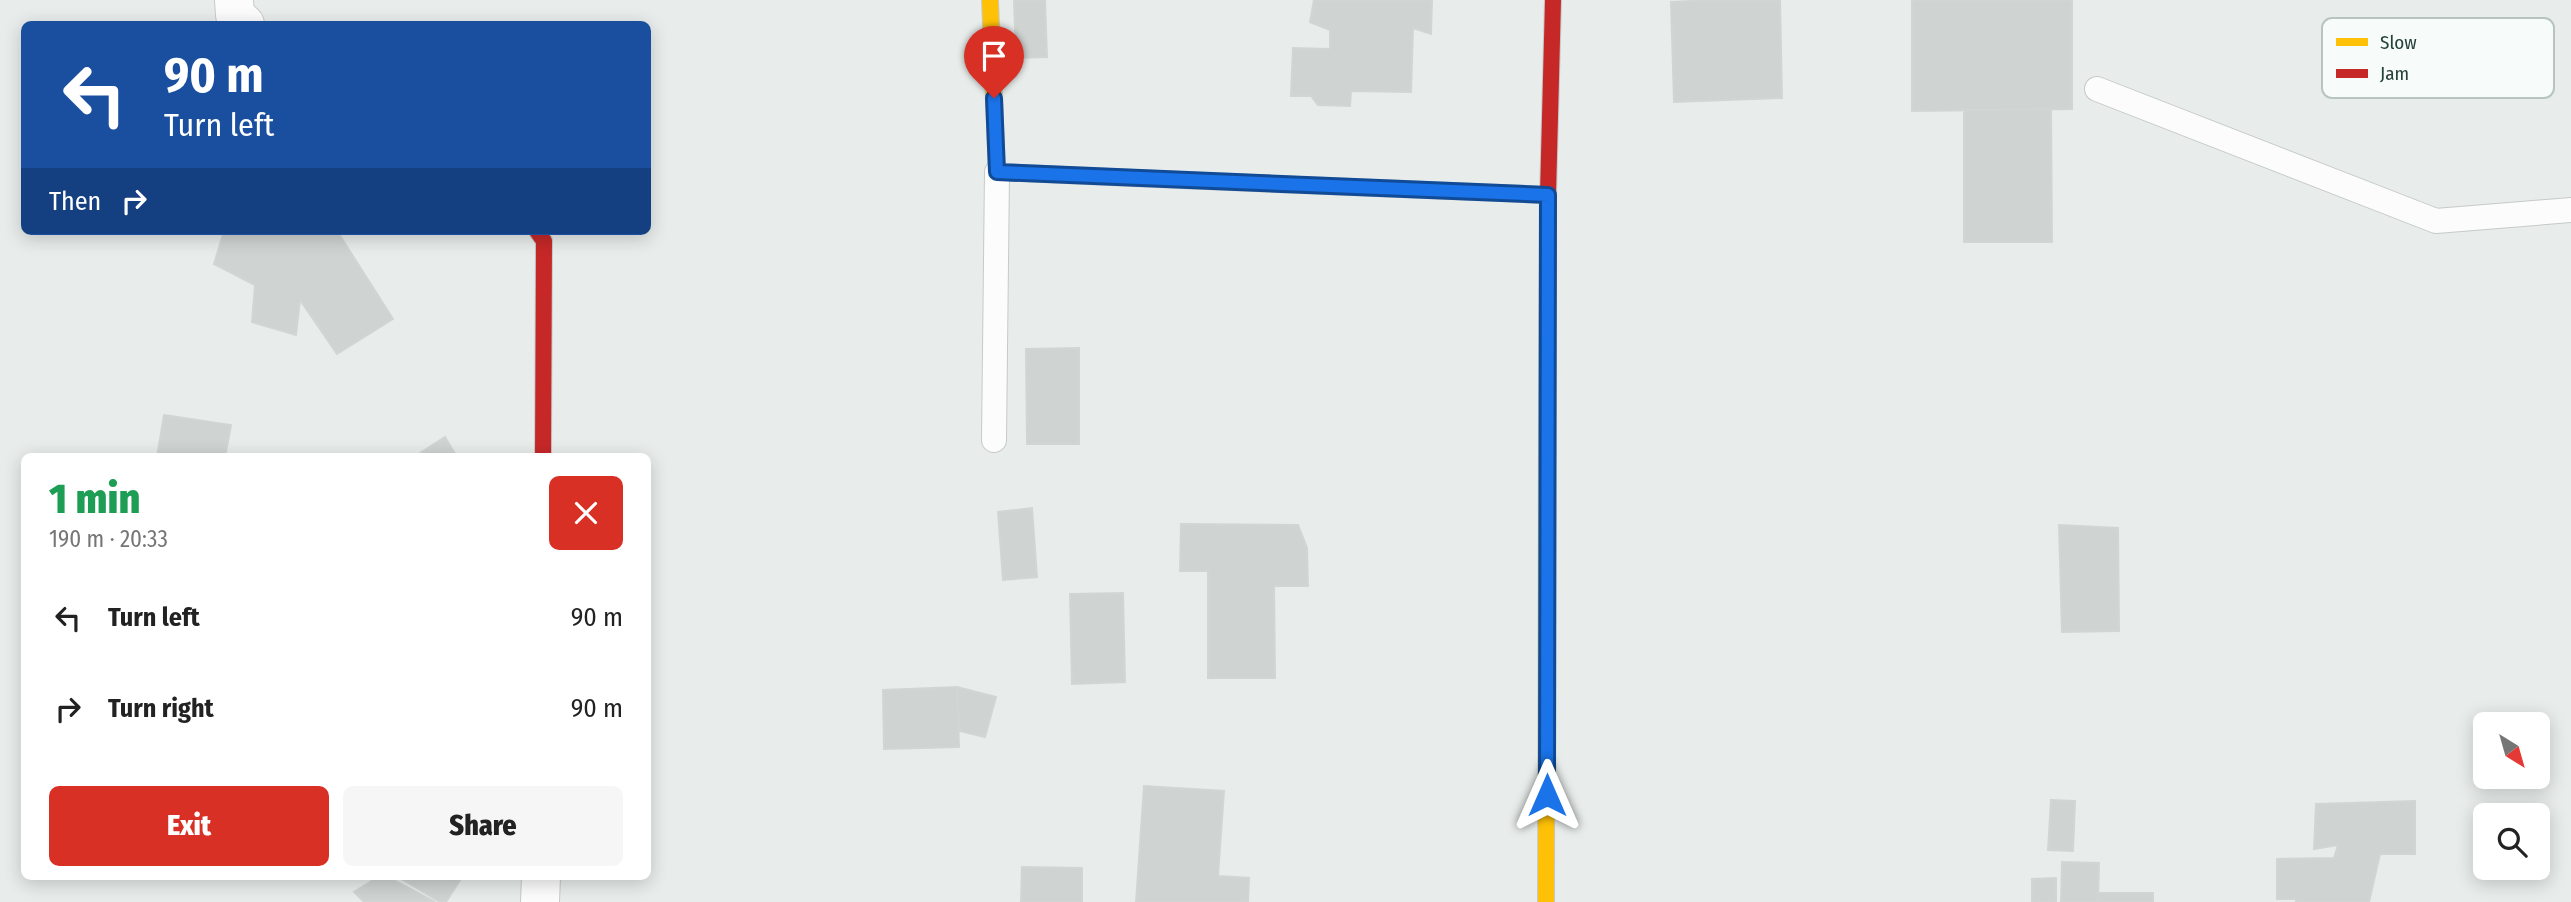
<!DOCTYPE html>
<html lang="en">
<head>
<meta charset="utf-8">
<style>
	body { margin:0; font-family:"Fira Sans Condensed",sans-serif; background:#f6f6f6; color:#222; height:100vh; display:flex; flex-direction:column; font-size:26px; white-space:nowrap }
	* { box-sizing:border-box; margin:0 }
	p { font-size:23px; color:#767676 }
	.icon { flex:none; width:38px; height:38px; fill:none; stroke:currentColor; stroke-width:2; stroke-linecap:round; stroke-linejoin:round }
	.map { position:relative; flex:1; overflow:hidden }
	.side { position:absolute; left:21px; top:453px; width:630px; height:427px; display:flex; flex-direction:column; background:#fff; border-radius:10px; box-shadow:0 4px 18px #0003 }
	.side>* { flex:none }
	.banner { position:absolute; left:21px; top:21px; width:630px; height:214px; border-radius:10px; box-shadow:0 4px 18px #0003; background:#1a4fa0; color:#fff; overflow:hidden }
	.needle { width:46px; rotate:143deg }
	.controls { position:absolute; left:2473px; top:712px; display:grid; gap:14px }
	.controls a { display:grid; place-items:center; width:77px; height:77px; border-radius:10px; background:#fff; box-shadow:0 4px 18px #0003; font-size:35px }
	.pin { position:absolute; display:grid; place-items:center; width:60px; height:60px; color:#fff; margin:-72px -30px; border-radius:50% 50% 50% 0; rotate:-45deg; box-shadow:0 0 7px #0007 }
	.pin .icon { rotate:45deg }
	.me { position:absolute; width:77px; margin:-38px; rotate:0deg; stroke-linejoin:round; filter:drop-shadow(0 0 5px #0008) }
	.turn { display:flex; align-items:center; gap:24px; height:147px; padding:0 28px; font-size:32px }
	.turn .icon { width:91px; height:91px; stroke-width:2.5 }
	.turn b { display:block; font-size:49px; line-height:60px }
	.then { display:flex; align-items:center; height:66px; padding:0 28px; background:#0003; gap:14px; font-size:26px }
	.round { display:grid; place-items:center; flex:none; width:74px; height:74px; border-radius:10px; background:#f6f6f6 }
	.head { display:flex; align-items:center; justify-content:space-between; height:119px; padding:0 28px }
	h1 { font-size:42px; font-weight:800; line-height:52px; color:#1e9e55 }
	.button { display:flex; gap:14px; margin-top:auto; padding:14px 28px }
	.button a { flex:1; height:80px; border-radius:10px; background:#d93025; color:#fff; font-size:28px; font-weight:800; line-height:80px; text-align:center }
	.button a+a { background:#f6f6f6; color:#222 }
	ul { padding:0; list-style:none }
	li { display:flex; align-items:center; gap:21px; height:91px; padding:0 28px }
	li div { flex:1 }
	li b { display:block; font-size:26px }
	li em { font-style:normal }
	.map>svg:first-child { display:block }
</style>
</head>
<body>
<div class="map">
<svg width="2571" height="902" viewBox="0 0 2571 902">
	<rect width="100%" height="100%" fill="#e8edeb"/>
	<!-- building -->
	<path fill="#cfd4d2" stroke="#d1d6d4" stroke-width="2" d="M 1014,0 L 1045,0 L 1047,57 L 1016,58 Z
		M 1314,0 L 1432,0 L 1431,34 L 1413,28 L 1411,92 L 1351,91 L 1350,106 L 1318,105 L 1311,96 L 1291,96 L 1293,48 L 1330,49 L 1330,30 L 1310,22 Z
		M 1712,0 L 1780,0 L 1782,98 L 1674,102 L 1671,2 Z
		M 2072,0 L 2072,109 L 1912,111 L 1912,1 Z
		M 2051,109 L 2052,242 L 1964,242 L 1964,110 Z
		M 224,231 L 277,233 L 277,231 L 320,231 L 319,234 L 324,231 L 337,231 L 393,319 L 337,354 L 300,300 L 296,335 L 252,322 L 255,285 L 214,264 Z
		M 1079,348 L 1079,444 L 1027,444 L 1026,349 Z
		M 164,415 L 231,425 L 225,457 L 157,457 Z
		M 445,437 L 457,457 L 414,457 Z
		M 1032,508 L 1037,577 L 1003,580 L 998,512 Z
		M 1181,524 L 1298,525 L 1307,548 L 1308,586 L 1274,586 L 1275,678 L 1208,678 L 1208,571 L 1180,571 Z
		M 2059,525 L 2118,528 L 2119,631 L 2062,632 Z
		M 1123,593 L 1125,682 L 1072,684 L 1070,594 Z
		M 957,687 L 959,747 L 884,749 L 883,690 Z
		M 957,687 L 996,697 L 985,737 L 960,731 Z
		M 1144,786 L 1224,791 L 1218,876 L 1249,878 L 1248,902 L 1136,902 Z
		M 2051,800 L 2075,801 L 2073,851 L 2048,850 Z
		M 2415,801 L 2415,854 L 2380,854 L 2369,902 L 2296,902 L 2296,899 L 2277,899 L 2277,859 L 2334,858 L 2338,845 L 2314,849 L 2316,804 Z
		M 2062,862 L 2099,863 L 2098,902 L 2061,902 Z
		M 1022,867 L 1082,868 L 1082,902 L 1021,902 Z
		M 378,877 L 388,877 L 435,902 L 364,902 L 354,892 Z
		M 462,877 L 446,902 L 440,902 L 400,878 Z
		M 2056,878 L 2056,902 L 2032,902 L 2032,879 Z
		M 2099,893 L 2153,893 L 2153,902 L 2098,902 Z"/>
	<g fill="none" stroke-linecap="round" stroke-linejoin="round">
		<!-- lane casing -->
		<g stroke="#c5cac8" stroke-width="26">
			<path id="lane" d="M 2097,89 L 2436,221 L 2571,210
				M 994,440 L 997,172"/>
		</g>
		<!-- street casing -->
		<g stroke="#c5cac8" stroke-width="40">
			<path id="street" d="M 234,0 L 235,15 L 245,24
				M 540,902 L 541,877"/>
		</g>
		<!-- slow casing -->
		<g stroke="#c3cbc8" stroke-width="18">
			<path id="slow" d="M 990,0 L 997,172 L 1132,178
				M 1546,902 L 1547,393"/>
		</g>
		<!-- jam casing -->
		<g stroke="#c3cbc8" stroke-width="18">
			<path id="jam" d="M 1132,178 L 1548,195
				M 537,231 L 544,241 L 543,457
				M 1547,393 L 1548,195 L 1553,0"/>
		</g>
		<!-- lane -->
		<use href="#lane" stroke="#fcfcfc" stroke-width="24"/>
		<!-- street -->
		<use href="#street" stroke="#fcfcfc" stroke-width="38"/>
		<!-- slow -->
		<use href="#slow" stroke="#ffc107" stroke-width="16"/>
		<!-- jam -->
		<use href="#jam" stroke="#c62828" stroke-width="16"/>
	</g>
	<g fill="none" stroke-linecap="round" stroke-linejoin="round">
		<!-- route casing -->
		<g stroke="#114b97" stroke-width="18">
			<path id="route" d="M 994,98 L 997,172 L 1548,195 L 1547,795"/>
		</g>
		<!-- route -->
		<use href="#route" stroke="#1a73e8" stroke-width="12"/>
	</g>
	<!-- legend -->
	<rect x="2322" y="18" width="232" height="80" rx="10" fill="#f7fbf9" stroke="#b8c4c0" stroke-width="2"/>
	<rect x="2336" y="38" width="32" height="8" fill="#ffc107"/>
	<rect x="2336" y="69" width="32" height="9" fill="#c62828"/>
	<g font-size="19" fill="#24423a">
		<text x="2380" y="49">Slow</text>
		<text x="2380" y="80">Jam</text>
	</g>
</svg>
<div class="controls">
<a><svg class="needle" viewBox="-14 -14 28 28"><path d="M0-13l5 13h-10z" fill="#e53935"/><path d="M0 13l5-13h-10z" fill="#767676"/></svg></a>
<a><svg class="icon" aria-label="search" viewBox="0 0 24 24"><circle cx="10" cy="10" r="6"/><path d="M15 15l6 6"/></svg></a>
</div>
<div class="pin" style="left:994px;top:98px;background:#d93025"><svg class="icon" aria-label="arrive" viewBox="0 0 24 24"><path d="M6 21V4h12l-3 4 3 4H6"/></svg></div>
<svg class="me" style="left:1547px;top:795px" viewBox="-20 -20 40 40"><path d="M0-17L14 15 0 8-14 15z" fill="#1a73e8" stroke="#fff" stroke-width="4"/></svg>
<div class="banner">
<div class="turn"><svg class="icon" aria-label="left" viewBox="0 0 24 24"><path d="M17 20v-9H6M10 6l-5 5 5 5"/></svg><div><b>90 m</b>Turn left</div></div>
<div class="then">Then<svg class="icon" aria-label="right" viewBox="0 0 24 24"><path d="M7 20v-9h11M14 6l5 5-5 5"/></svg></div>
</div>
<section class="side">
<div class="head"><div><h1>1 min</h1><p>190 m · 20:33</p></div><a class="round" style="background:#d93025;color:#fff"><svg class="icon" aria-label="close" viewBox="0 0 24 24"><path d="M6 6l12 12M18 6L6 18"/></svg></a></div>
<ul>
<li><svg class="icon" aria-label="left" viewBox="0 0 24 24"><path d="M17 20v-9H6M10 6l-5 5 5 5"/></svg><div><b>Turn left</b></div><em>90 m</em></li>
<li><svg class="icon" aria-label="right" viewBox="0 0 24 24"><path d="M7 20v-9h11M14 6l5 5-5 5"/></svg><div><b>Turn right</b></div><em>90 m</em></li>
</ul>
<div class="button"><a>Exit</a><a>Share</a></div>
</section>
</div>
</body>
</html>
